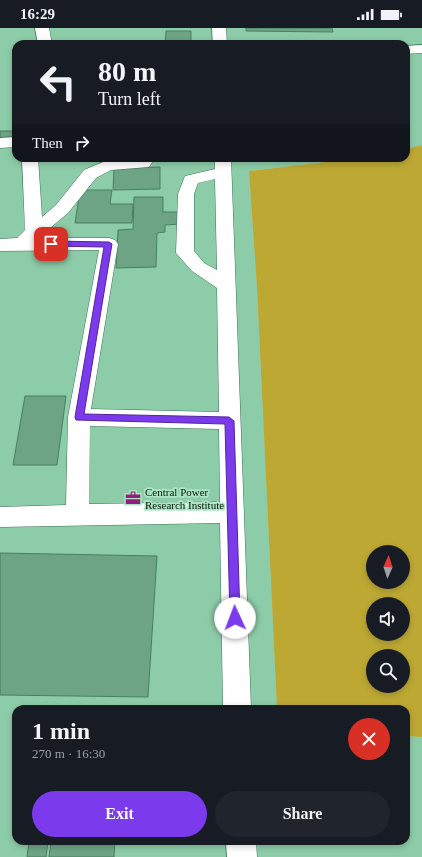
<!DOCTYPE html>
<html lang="en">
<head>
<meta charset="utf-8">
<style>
	body { margin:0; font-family:"Times New Roman",serif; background:#20242c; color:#f1f3f6; height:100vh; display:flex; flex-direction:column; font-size:15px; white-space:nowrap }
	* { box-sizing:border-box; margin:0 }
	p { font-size:13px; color:#9ea1a6 }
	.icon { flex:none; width:22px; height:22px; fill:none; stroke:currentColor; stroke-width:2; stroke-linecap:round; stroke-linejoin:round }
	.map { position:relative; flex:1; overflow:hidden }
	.side { position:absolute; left:12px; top:677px; width:398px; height:140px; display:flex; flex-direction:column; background:#171b24; border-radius:12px; box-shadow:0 2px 6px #0003 }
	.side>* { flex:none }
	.hud { position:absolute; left:12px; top:12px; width:398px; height:122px; border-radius:12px; box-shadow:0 2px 6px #0003; background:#171b24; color:#f1f3f6; overflow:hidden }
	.needle { width:26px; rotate:3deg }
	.fabs { position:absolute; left:366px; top:517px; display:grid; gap:8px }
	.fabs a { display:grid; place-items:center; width:44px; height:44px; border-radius:50%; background:#171b24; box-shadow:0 2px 6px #0003; font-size:20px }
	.pin { position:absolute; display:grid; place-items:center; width:34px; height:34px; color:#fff; margin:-17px; border-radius:8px; box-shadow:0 2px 6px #0006 }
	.me { position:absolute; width:44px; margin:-22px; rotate:358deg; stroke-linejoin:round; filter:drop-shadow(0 0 3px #0008) }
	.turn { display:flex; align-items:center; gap:14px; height:84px; padding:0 20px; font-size:18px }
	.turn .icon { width:52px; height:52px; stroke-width:2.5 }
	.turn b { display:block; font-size:28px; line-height:34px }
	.then { display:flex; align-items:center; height:38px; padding:0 20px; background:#0003; gap:8px; font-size:15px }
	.round { display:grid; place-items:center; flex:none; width:42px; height:42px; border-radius:21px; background:#20242c }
	.summary { display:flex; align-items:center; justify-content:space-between; height:68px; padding:0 20px }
	h1 { font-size:24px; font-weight:700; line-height:30px }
	.action { display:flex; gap:8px; margin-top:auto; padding:8px 20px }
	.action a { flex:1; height:46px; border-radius:24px; background:#7c3aed; color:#fff; font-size:16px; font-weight:700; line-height:46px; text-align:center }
	.action a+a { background:#20242c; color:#f1f3f6 }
	.status { display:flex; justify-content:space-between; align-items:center; height:28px; padding:0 20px; background:#171b24; direction:ltr }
	.status svg { height:11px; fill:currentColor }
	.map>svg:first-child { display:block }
</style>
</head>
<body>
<div class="status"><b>16:29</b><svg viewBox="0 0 49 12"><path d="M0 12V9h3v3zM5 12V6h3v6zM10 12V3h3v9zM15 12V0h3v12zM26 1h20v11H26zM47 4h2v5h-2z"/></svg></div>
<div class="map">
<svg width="422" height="829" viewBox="0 0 422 829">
	<rect width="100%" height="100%" fill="#a0d9b7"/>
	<!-- built -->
	<path fill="#8dcca8" d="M 0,0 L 422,0 L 422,117 L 406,121 L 406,16 L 16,16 L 16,130 L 359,130 L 249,143 L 257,260 L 277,681 L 16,681 L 16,813 L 406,813 L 406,708 L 422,709 L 422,829 L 0,829 Z"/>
	<!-- green -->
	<path fill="#bda834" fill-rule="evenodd" d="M 422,117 L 422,709 L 406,708 L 406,681 L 277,681 L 257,260 L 249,143 L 359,130 L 406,130 L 406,121 ZM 373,524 L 403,524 L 403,554 L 373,554 ZM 373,576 L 403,576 L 403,606 L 373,606 ZM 373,628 L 403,628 L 403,658 L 373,658 Z"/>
	<!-- building -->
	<path fill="#6da485" stroke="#497f61" d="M 246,0 L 332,0 L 333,4 L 246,3 Z
		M 166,3 L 191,3 L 191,16 L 165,16 Z
		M 0,103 L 15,103 L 13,112 L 0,112 Z
		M 100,130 L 141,130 L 140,134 L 99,134 Z
		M 160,139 L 160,161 L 113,162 L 114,140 Z
		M 80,162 L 112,162 L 110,176 L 133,176 L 132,195 L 75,195 Z
		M 134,169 L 163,169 L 163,184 L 180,184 L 180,196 L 165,197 L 165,204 L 157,205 L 156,239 L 116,240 L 118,202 L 133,201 Z
		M 25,368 L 66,368 L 57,437 L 13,437 Z
		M 0,525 L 157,528 L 148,669 L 0,667 Z
		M 29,813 L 48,813 L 46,829 L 27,829 Z
		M 51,813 L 115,813 L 114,829 L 49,829 Z"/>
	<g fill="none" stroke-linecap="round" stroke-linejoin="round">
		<!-- minor casing -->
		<g stroke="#3b7154" stroke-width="1">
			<path id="minor" d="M 35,0 L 49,0 L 52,16 L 38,16 Z
				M 212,0 L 226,0 L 227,16 L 213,16 Z
				M 422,17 L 422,25 L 406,26 L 406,18 Z
				M 16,109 L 16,119 L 0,120 L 0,110 Z
				M 22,130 L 38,130 L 42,189 L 56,177 L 84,142 L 108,132 L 155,130 L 149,139 L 111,142 L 96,150 L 68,185 L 38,210 L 109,210 L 115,212 L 118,216 L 91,381 L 219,384 L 217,260 L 192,243 L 176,225 L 178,166 L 185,148 L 215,141 L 215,130 L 231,130 L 251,681 L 223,681 L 220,495 L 0,499 L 0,479 L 66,477 L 68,389 L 99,222 L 0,223 L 0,211 L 17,210 L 25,202 ZM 215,151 L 217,242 L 204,235 L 194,223 L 194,166 L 198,155 ZM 90,398 L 219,401 L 220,474 L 89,476 Z
				M 226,813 L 256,813 L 257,829 L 227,829 Z"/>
		</g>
		<!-- minor -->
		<use href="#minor" fill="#fff" fill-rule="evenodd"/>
	</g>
	<!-- route -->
	<path fill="#7c3aed" stroke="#51269a" d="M 51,213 L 109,214 L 112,216 L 84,386 L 229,389 L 234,393 L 240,590 L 239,594 L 235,595 L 231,594 L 230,590 L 225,396 L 76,392 L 75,389 L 104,219 L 48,218 L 48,214 Z"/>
	<!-- icons -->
	<defs>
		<g id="office-bare" transform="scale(1.2)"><path d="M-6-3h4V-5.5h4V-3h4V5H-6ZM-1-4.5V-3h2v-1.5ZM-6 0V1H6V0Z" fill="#941e7b" stroke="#ade6c4" stroke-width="2.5" paint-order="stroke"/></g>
	</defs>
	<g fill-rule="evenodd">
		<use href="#office-bare" x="133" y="470"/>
	</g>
	<g text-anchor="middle" stroke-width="3.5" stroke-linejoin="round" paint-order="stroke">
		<!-- poi labels -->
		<g font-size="11" fill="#01150a" stroke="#ade6c4" text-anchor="start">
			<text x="145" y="468">Central Power<tspan x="145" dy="13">Research Institute</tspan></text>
		</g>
	</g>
</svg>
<div class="fabs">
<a><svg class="needle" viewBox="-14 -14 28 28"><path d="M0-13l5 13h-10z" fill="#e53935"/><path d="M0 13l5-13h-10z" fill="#9ea1a6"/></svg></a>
<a><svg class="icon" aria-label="sound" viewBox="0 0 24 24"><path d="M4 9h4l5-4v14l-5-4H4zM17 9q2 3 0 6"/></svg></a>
<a><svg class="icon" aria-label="search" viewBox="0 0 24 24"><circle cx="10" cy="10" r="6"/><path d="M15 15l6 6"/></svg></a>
</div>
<div class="pin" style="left:51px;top:216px;background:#d93025"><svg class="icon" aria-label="arrive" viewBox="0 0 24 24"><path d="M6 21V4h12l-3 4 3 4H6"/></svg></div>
<svg class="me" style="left:235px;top:590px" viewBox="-20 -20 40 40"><circle r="19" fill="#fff"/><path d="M0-13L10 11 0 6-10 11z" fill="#7c3aed"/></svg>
<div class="hud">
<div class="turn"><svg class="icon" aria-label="left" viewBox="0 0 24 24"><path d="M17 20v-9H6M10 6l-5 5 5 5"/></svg><div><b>80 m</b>Turn left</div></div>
<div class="then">Then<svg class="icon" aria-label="right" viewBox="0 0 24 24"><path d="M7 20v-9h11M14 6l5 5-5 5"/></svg></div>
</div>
<section class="side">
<div class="summary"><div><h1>1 min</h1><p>270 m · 16:30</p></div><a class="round" style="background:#d93025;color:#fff"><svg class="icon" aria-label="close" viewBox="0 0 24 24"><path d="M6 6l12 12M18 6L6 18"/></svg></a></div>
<div class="action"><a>Exit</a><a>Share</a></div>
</section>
</div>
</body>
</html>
